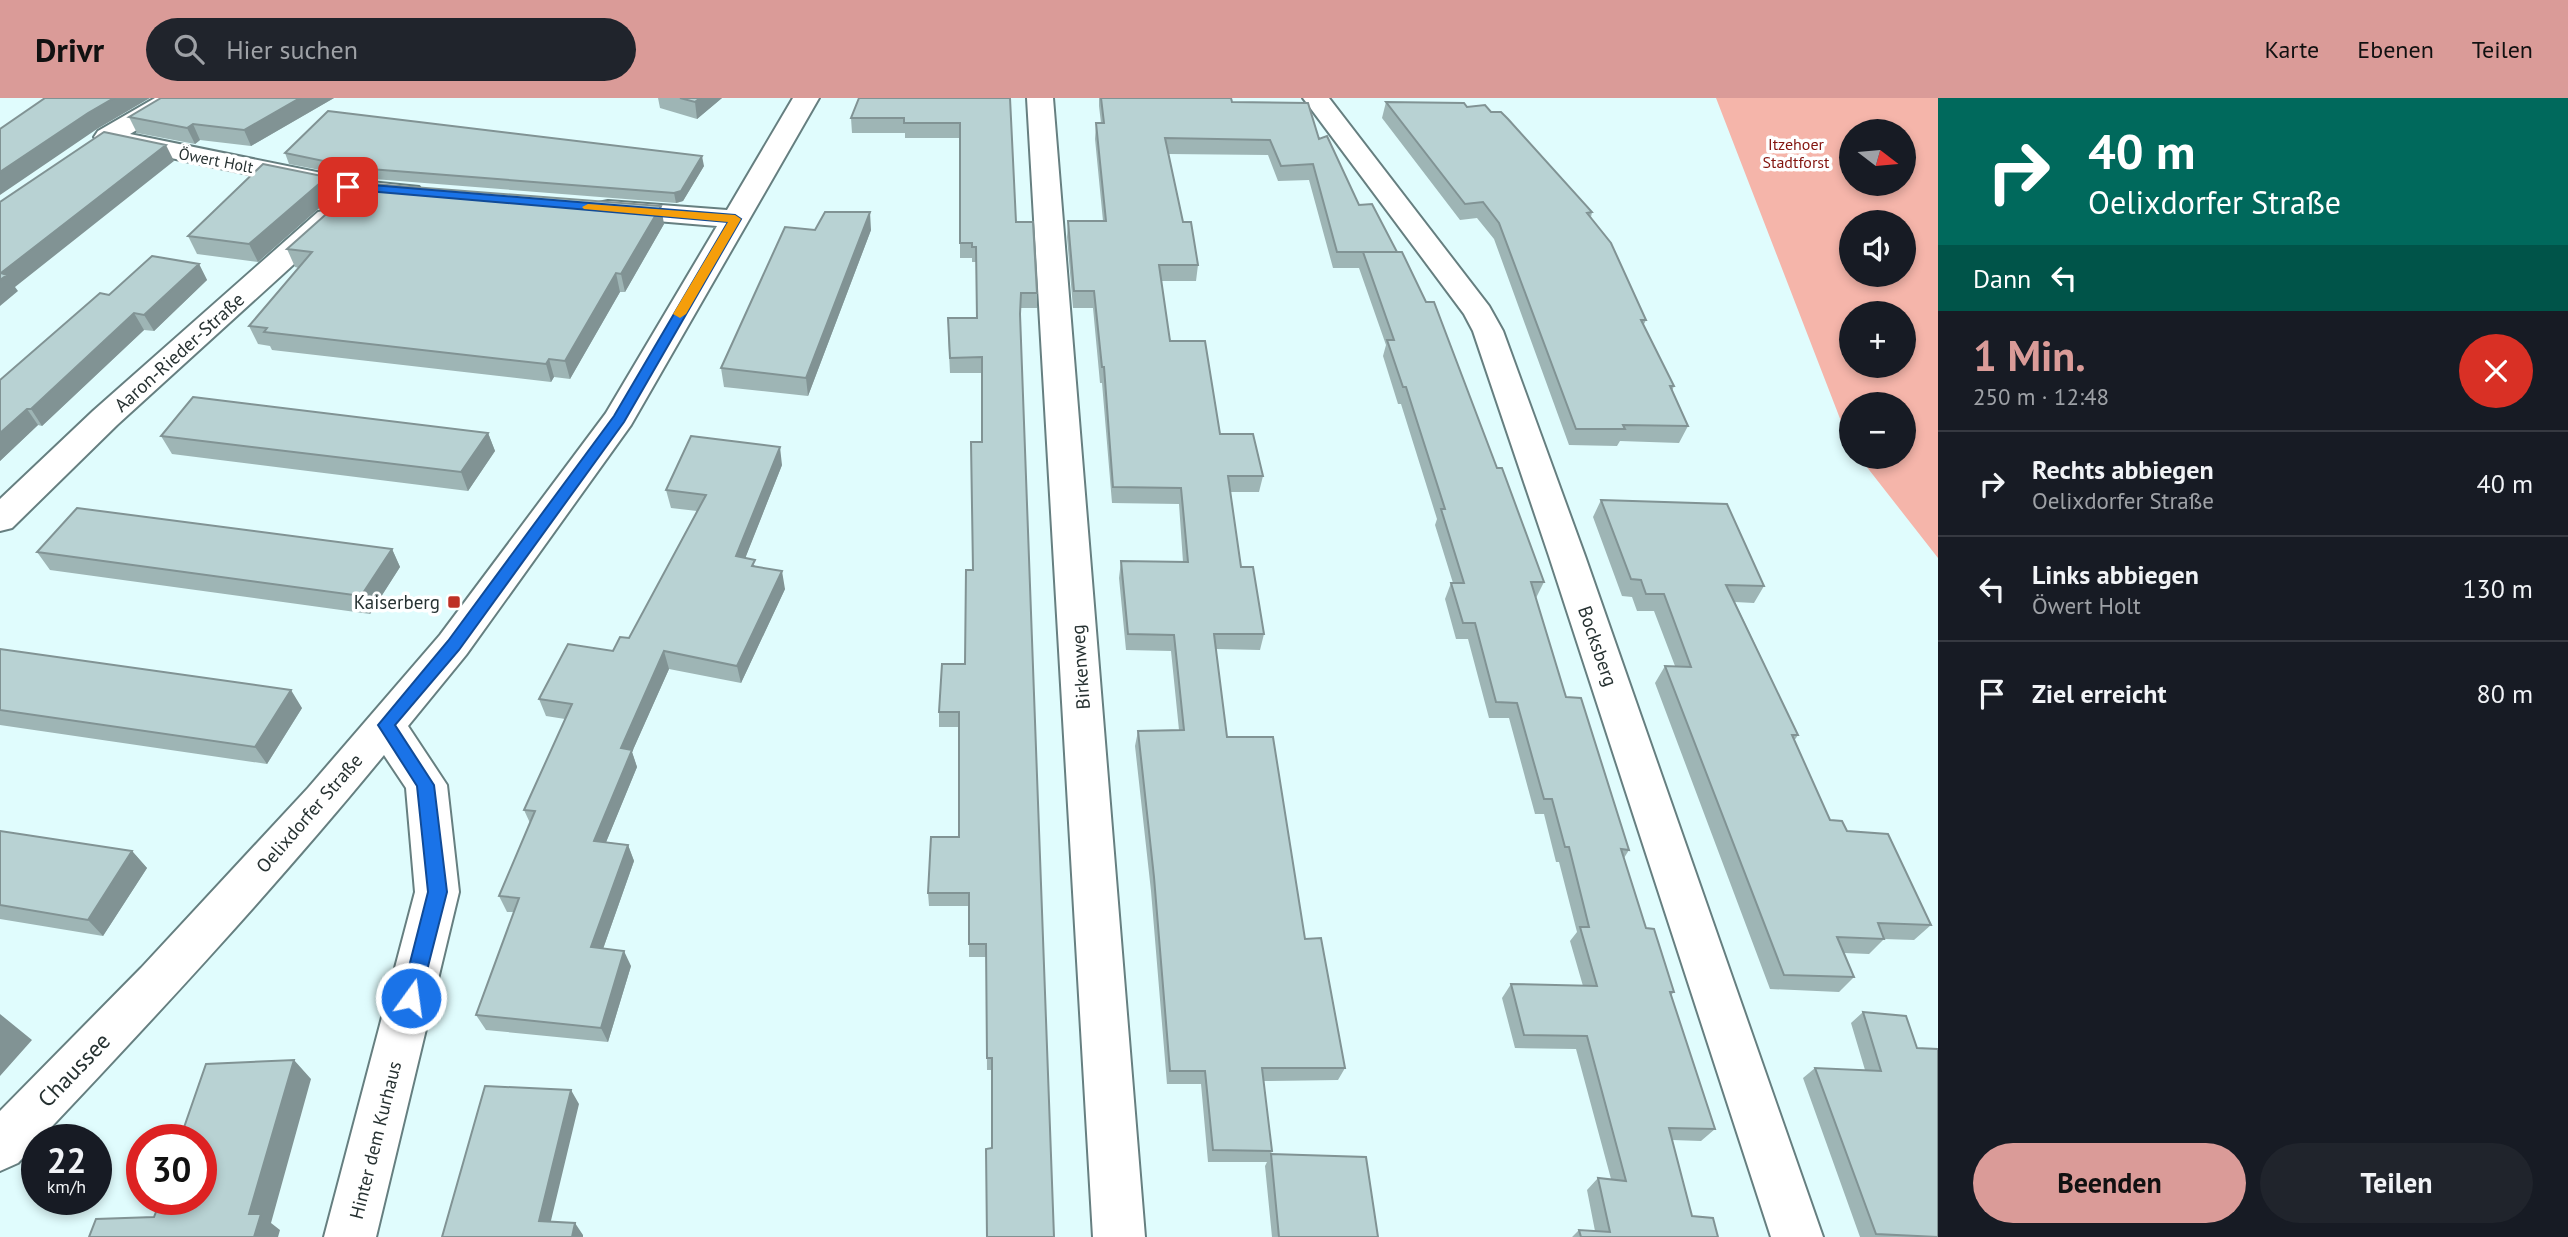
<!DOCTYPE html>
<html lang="de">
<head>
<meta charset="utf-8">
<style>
	body { margin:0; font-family:"PT Sans",sans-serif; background:#20242c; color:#f1f3f6; height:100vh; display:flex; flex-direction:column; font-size:26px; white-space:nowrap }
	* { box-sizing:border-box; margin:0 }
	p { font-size:23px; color:#9ea1a6 }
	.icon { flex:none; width:38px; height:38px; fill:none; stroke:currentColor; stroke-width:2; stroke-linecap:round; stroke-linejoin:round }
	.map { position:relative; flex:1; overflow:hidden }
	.side { display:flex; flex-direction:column; background:#171b24; width:630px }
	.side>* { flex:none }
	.hud { background:#00695c; color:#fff; overflow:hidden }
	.needle { width:46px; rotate:106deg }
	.tools { position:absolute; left:1839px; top:21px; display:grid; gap:14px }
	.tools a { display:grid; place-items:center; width:77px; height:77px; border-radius:50%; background:#171b24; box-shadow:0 4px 10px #0003; font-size:35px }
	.speed { position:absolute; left:21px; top:1026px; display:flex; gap:14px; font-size:35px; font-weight:700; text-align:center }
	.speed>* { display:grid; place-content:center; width:91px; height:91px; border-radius:50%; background:#171b24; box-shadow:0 4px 10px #0003; line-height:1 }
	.speed small { font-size:18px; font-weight:400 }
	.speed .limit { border:10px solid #d22; background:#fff; color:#111 }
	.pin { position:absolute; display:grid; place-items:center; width:60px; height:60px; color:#fff; margin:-30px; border-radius:14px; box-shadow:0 4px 10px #0006 }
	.me { position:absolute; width:77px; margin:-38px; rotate:14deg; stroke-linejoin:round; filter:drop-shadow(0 0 5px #0008) }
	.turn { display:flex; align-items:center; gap:24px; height:147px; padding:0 35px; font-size:32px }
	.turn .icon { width:91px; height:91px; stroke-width:2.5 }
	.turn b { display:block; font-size:49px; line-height:60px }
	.then { display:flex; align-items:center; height:66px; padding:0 35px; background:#0003; gap:14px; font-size:26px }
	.round { display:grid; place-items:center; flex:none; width:74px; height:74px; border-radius:37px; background:#20242c }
	.head { display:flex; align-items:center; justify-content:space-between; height:119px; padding:0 35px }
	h1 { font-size:42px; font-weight:700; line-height:52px; color:#da9b98 }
	.cta { display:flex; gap:14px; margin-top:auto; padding:14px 35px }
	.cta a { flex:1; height:80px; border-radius:42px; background:#da9b98; color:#111; font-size:28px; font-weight:700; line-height:80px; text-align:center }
	.cta a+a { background:#20242c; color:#f1f3f6 }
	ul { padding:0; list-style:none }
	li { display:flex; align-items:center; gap:21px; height:105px; padding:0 35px; border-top:2px solid #363941 }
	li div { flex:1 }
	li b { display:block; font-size:26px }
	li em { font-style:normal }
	header { display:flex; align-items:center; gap:42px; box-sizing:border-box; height:98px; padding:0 35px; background:#da9b98; color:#111 }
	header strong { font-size:33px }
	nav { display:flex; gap:38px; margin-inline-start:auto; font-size:24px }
	.search { width:490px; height:63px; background:#20242c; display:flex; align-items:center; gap:18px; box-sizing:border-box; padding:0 24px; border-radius:38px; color:#9ea1a6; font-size:26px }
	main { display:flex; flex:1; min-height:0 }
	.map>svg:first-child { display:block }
</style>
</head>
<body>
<header>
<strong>Drivr</strong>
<div class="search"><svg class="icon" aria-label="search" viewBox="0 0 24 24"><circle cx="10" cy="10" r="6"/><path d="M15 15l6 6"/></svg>Hier suchen</div>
<nav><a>Karte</a><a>Ebenen</a><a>Teilen</a></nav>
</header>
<main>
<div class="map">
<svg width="1938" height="1139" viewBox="0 0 1938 1139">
	<rect width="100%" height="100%" fill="#e0fcfd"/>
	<!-- green -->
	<path fill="#f5b5aa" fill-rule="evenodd" d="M 1716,0 L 1938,0 L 1938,460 L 1859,359 L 1904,359 L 1904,306 L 1852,306 L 1851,349 ZM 1852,33 L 1904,33 L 1904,86 L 1852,86 ZM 1852,124 L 1904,124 L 1904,177 L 1852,177 ZM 1852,215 L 1904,215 L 1904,268 L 1852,268 Z"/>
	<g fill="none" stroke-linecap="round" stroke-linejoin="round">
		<!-- minor casing -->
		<g stroke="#667f80" stroke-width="4">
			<path id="minor" d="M 155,0 L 186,0 L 182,5 L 130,36 L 361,83 L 419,89 L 423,95 L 419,101 L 409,103 L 361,99 L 98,45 L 94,39 L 98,33 Z
				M 793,0 L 819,0 L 631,327 L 466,557 L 408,628 L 447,687 L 459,794 L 376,1139 L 324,1139 L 415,794 L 406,690 L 384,657 C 275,790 158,916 40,1041 L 37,1041 L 37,1045 L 18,1065 L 0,1073 L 0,1013 L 141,870 L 308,690 L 440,537 L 606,315 L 717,128 L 608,119 L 598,117 L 594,111 L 598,105 L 608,103 L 727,112 Z
				M 1027,0 L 1053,0 L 1145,1139 L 1093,1139 Z
				M 1303,0 L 1329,0 L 1489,208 L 1503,233 L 1585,458 L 1823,1139 L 1771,1139 L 1549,458 L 1473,233 L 1464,216 Z
				M 328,112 L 338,114 L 342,120 L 338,126 L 117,327 L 12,430 L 0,433 L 0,401 L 93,313 L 318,114 Z"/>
		</g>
		<!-- minor -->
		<use href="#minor" fill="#fff" fill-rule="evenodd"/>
	</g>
	<!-- wall -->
	<path fill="#9eb5b5" d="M 161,0 L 334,0 L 251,48 L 200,42 L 195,46 L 137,35 L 129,19 Z
		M 658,0 L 722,0 L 697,21 L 660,10 Z
		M 1010,0 L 1016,124 L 1037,195 L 1037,210 L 1021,210 L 992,1050 L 992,972 L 987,972 L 986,859 L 969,859 L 969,808 L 929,808 L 928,795 L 959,739 L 959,629 L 939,629 L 939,614 L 965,566 L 982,344 L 982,275 L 950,275 L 948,235 L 977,220 L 976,164 L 972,164 L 972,160 L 960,160 L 960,40 L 905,40 L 905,35 L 852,35 L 851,20 Z
		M 1099,0 L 1231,0 L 1232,4 L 1319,41 L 1359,107 L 1497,370 L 1544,484 L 1536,500 L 1566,599 L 1629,752 L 1624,760 L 1646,830 L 1674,894 L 1671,897 L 1715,1031 L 1701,1043 L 1672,1042 L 1692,1118 L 1718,1139 L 1572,1139 L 1579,1132 L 1595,1133 L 1587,1092 L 1598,1080 L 1611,1081 L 1576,951 L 1515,950 L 1502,900 L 1511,886 L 1583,888 L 1570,843 L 1577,834 L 1559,764 L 1556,764 L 1544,716 L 1535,716 L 1509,620 L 1489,620 L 1468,541 L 1456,541 L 1445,501 L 1451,485 L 1453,485 L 1435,427 L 1437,421 L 1401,306 L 1398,306 L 1383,258 L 1386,247 L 1359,170 L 1333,170 L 1309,82 L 1278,83 L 1268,57 L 1168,56 L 1183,124 L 1198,167 L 1196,183 L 1161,183 L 1170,243 L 1220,336 L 1263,378 L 1259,394 L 1230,394 L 1241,469 L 1264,536 L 1260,552 L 1216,551 L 1227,639 L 1305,841 L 1345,970 L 1338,982 L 1263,983 L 1272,1053 L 1271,1056 L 1378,1139 L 1272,1139 L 1265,1068 L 1267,1064 L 1208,1064 L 1201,986 L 1167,986 L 1151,793 L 1135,648 L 1138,633 L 1179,632 L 1171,553 L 1126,552 L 1119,480 L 1121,463 L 1183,464 L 1179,406 L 1112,405 L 1102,285 L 1100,285 L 1093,210 L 1073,210 L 1067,139 L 1068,123 L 1103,123 L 1095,41 L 1096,25 L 1101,25 L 1099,8 Z
		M 1386,4 L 1467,9 L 1491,14 L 1592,114 L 1591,119 L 1646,222 L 1643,228 L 1674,288 L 1672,293 L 1688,328 L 1679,345 L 1620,343 L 1617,348 L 1569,347 L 1494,141 L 1477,120 L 1460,122 L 1382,20 Z
		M 285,55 L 704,68 L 683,103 L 676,105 L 361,80 L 289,66 Z
		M 327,79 L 334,97 L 258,164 L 197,156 L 188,138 Z
		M 664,126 L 625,194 L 620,194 L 570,281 L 554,279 L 551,284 L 272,252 L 270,248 L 258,246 L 249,228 L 299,170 L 295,169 L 287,151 Z
		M 815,132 L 871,132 L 808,298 L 724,289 L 721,270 Z
		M 199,166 L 207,182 L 154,233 L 144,232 L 42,328 L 38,327 L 0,363 L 0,282 L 109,197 Z
		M 488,335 L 495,353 L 468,393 L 172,356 L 161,338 Z
		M 782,367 L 745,460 L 785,491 L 741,585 L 669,571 L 632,654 L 637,669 L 606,744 L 628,747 L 634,763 L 603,851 L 631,868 L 608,944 L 486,932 L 476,917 L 514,814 L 507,814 L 499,798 L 530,725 L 524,712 L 565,621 L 546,618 L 539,601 L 613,553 L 629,540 L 697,413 L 671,410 L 666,392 Z
		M 1601,402 L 1764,488 L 1754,505 L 1735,504 L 1798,637 L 1794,643 L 1830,722 L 1847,733 L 1931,827 L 1914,842 L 1884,841 L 1869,856 L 1844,855 L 1854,879 L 1839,894 L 1770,891 L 1655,585 L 1665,568 L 1675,568 L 1654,513 L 1637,513 L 1632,499 L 1622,498 L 1593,419 Z
		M 392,451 L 400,469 L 370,516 L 50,472 L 37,454 Z
		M 0,551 L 302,610 L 267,666 L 0,627 Z
		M 0,733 L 132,753 L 147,770 L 103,838 L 0,821 Z
		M 1863,914 L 1917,950 L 1938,1139 L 1860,1139 L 1803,980 L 1815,970 L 1865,972 L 1851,925 Z"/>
	<!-- shaded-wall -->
	<path fill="#819394" d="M 114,0 L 150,0 L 97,31 L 0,97 L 0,74 L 88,15 Z
		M 300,0 L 334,0 L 251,48 L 244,32 Z
		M 700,0 L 722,0 L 697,21 L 695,4 Z
		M 193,26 L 200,42 L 195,46 L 187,30 Z
		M 166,47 L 174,63 L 15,189 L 18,193 L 0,208 L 0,182 L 1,175 Z
		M 702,58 L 704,68 L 683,103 L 676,105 L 674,95 Z
		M 327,79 L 334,97 L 258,164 L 249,146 Z
		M 661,108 L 664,126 L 625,194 L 621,176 Z
		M 870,114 L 871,132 L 808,298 L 806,280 Z
		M 199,166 L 207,182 L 154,233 L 144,217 Z
		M 616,175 L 620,194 L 570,281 L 565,263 Z
		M 134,215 L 144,232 L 42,328 L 31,311 Z
		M 549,261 L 554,279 L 551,284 L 546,266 Z
		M 27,311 L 38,327 L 0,363 L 0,335 Z
		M 488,335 L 495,353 L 468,393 L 461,374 Z
		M 780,349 L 782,367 L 739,476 L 736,458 Z
		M 392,451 L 400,469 L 370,516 L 361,498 Z
		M 782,473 L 785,491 L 741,585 L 737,568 Z
		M 664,553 L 669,571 L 632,654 L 637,669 L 600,759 L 594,743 L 621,650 Z
		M 291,592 L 302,610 L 267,666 L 255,649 Z
		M 628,747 L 634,763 L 598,865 L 591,849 Z
		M 132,753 L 147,770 L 103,838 L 88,822 Z
		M 624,853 L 631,868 L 608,944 L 601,930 Z
		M 0,916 L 32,942 L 0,978 Z
		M 294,962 L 311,981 L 271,1125 L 280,1132 L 278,1139 L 254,1139 L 249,1116 Z
		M 571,992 L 579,1006 L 548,1135 L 539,1123 Z
		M 575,1125 L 583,1137 L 583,1139 L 572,1139 Z"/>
	<!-- building -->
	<path fill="#b8d2d3" stroke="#819394" stroke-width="2" d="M 45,0 L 114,0 L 88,15 L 0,74 L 0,31 Z
		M 161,0 L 300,0 L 244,32 L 193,26 L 187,30 L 129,19 Z
		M 680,0 L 700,0 L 695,4 Z
		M 859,0 L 1010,0 L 1016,124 L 1033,124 L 1037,195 L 1021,195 L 1020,216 L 1054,1139 L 987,1139 L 986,1051 L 992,1050 L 992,960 L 987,960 L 986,846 L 969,846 L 969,795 L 928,795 L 931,739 L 959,739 L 959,614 L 939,614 L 942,566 L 965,566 L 966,472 L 973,472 L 971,344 L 982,344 L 982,259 L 950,260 L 948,220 L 977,220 L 976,149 L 972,149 L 972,145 L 960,145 L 960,25 L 904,25 L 904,20 L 851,20 Z
		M 1101,0 L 1231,0 L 1232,4 L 1308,5 L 1319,41 L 1327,38 L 1359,107 L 1372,106 L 1397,154 L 1363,154 L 1402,154 L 1426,204 L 1434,204 L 1497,370 L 1502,370 L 1544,484 L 1531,484 L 1566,599 L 1581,600 L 1629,752 L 1621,751 L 1646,830 L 1654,831 L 1674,894 L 1670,894 L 1715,1031 L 1669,1030 L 1692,1118 L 1713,1120 L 1718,1139 L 1581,1139 L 1579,1132 L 1610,1134 L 1598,1080 L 1626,1083 L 1587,938 L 1524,937 L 1511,886 L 1597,888 L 1580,829 L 1589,829 L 1569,749 L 1565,749 L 1552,701 L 1544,701 L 1517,605 L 1496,604 L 1475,525 L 1463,525 L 1451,485 L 1464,485 L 1441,411 L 1445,411 L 1406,289 L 1403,289 L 1387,242 L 1394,242 L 1363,154 L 1337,154 L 1313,66 L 1281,68 L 1270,42 L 1165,40 L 1183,124 L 1191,124 L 1198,167 L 1159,167 L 1170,243 L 1205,243 L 1220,336 L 1253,336 L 1263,378 L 1228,378 L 1241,469 L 1253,469 L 1264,536 L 1214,536 L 1227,639 L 1273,639 L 1305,841 L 1321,840 L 1345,970 L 1262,970 L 1272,1053 L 1213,1052 L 1205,973 L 1170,973 L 1154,779 L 1138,633 L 1184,632 L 1174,537 L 1128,536 L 1121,463 L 1188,464 L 1181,390 L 1113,389 L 1104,269 L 1102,269 L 1094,193 L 1074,193 L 1068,123 L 1106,123 L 1096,25 L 1104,25 Z
		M 1386,4 L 1464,5 L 1467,9 L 1485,7 L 1491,14 L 1501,14 L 1508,21 L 1592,114 L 1587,115 L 1611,145 L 1646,222 L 1641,222 L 1674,288 L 1670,288 L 1688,328 L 1623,327 L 1625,331 L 1576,331 L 1499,125 L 1483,104 L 1465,106 Z
		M 328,13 L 702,58 L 681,93 L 674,95 L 357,70 L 285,55 Z
		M 104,34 L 166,47 L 1,175 L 7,177 L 0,182 L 0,104 Z
		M 263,66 L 327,79 L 249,146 L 188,138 Z
		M 361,85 L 661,108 L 621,176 L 616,175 L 565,263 L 549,261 L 546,266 L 264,234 L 267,230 L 249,228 L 312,154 L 287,151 Z
		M 825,114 L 870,114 L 806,280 L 721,270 L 785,129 L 815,132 Z
		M 152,158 L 199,166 L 144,217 L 134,215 L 31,311 L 27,311 L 0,335 L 0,282 L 100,195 L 109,197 Z
		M 193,299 L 488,335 L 461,374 L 161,338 Z
		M 691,338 L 780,349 L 736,458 L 755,462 L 752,468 L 782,473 L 737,568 L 664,553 L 621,650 L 632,652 L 594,743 L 628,747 L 591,849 L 624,853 L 601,930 L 476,917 L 519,800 L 499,798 L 535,713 L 524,712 L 572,606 L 539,601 L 568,546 L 613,553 L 620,539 L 629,540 L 706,397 L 666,392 Z
		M 1601,402 L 1727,406 L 1764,488 L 1726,487 L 1798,637 L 1792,637 L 1830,722 L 1842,723 L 1847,733 L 1888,736 L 1931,827 L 1878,825 L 1884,841 L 1837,839 L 1854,879 L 1784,877 L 1665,568 L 1691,569 L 1664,496 L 1646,496 L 1641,482 L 1631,481 Z
		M 77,410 L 392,451 L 361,498 L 37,454 Z
		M 0,551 L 291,592 L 255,649 L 0,612 Z
		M 0,733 L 132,753 L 88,822 L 0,807 Z
		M 1863,914 L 1906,918 L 1917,950 L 1938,951 L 1938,1139 L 1876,1136 L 1815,970 L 1881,973 Z
		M 294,962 L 249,1116 L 261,1116 L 254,1139 L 89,1139 L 96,1121 L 154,1119 L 161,1101 L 201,1101 L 201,1041 L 180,1041 L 206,966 Z
		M 485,988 L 571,992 L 539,1123 L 575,1125 L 572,1139 L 442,1139 Z
		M 1271,1056 L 1366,1059 L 1378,1139 L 1279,1139 Z"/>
	<!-- route -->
	<path fill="#1a73e8" stroke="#114b97" stroke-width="2" d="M 348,85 L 735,117 L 741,121 L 624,324 L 459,552 L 395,627 L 434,687 L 447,794 L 420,900 L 417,907 L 411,909 L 404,907 L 401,900 L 428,794 L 417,688 L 378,627 L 448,543 L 614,318 L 728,124 L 344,91 L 342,89 Z"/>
	<!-- slow -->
	<path fill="#f59e0b" d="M 588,106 L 735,117 L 741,121 L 686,216 L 680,220 L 673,216 L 728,124 L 584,111 L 582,109 Z"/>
	<!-- markers -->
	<rect fill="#be3025" stroke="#fff" stroke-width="2.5" x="447" y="497" width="14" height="14" rx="3.5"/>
	<g text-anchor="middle" stroke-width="7" stroke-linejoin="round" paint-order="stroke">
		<!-- far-park labels -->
		<g font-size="16" fill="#84150f" stroke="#fff">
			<text x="1796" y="52">Itzehoer<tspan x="1796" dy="18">Stadtforst</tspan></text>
		</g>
		<!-- far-street labels -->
		<g font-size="16" fill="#273232" stroke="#fff">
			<text transform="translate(216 62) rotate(11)" y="6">Öwert Holt</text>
		</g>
		<!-- street labels -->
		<g font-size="19" fill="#273232" stroke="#fff">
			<text transform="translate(179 254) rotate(-42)" y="7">Aaron-Rieder-Straße</text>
			<text transform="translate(1598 548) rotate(71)" y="7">Bocksberg</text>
			<text transform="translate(1080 569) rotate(-94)" y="7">Birkenweg</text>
			<text transform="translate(309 715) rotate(-49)" y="7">Oelixdorfer Straße</text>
			<text transform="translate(375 1042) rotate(-76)" y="7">Hinter dem Kurhaus</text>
		</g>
		<!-- poi labels -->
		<g font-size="19" fill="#273232" stroke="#fff" text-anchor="end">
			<text x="440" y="511">Kaiserberg</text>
		</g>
		<!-- near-street labels -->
		<g font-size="23" fill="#273232" stroke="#fff">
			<text transform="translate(74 972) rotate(-46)" y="8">Chaussee</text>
		</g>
	</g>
</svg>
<div class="tools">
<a><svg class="needle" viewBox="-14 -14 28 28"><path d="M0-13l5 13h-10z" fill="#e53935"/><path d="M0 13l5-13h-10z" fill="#9ea1a6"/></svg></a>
<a><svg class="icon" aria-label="sound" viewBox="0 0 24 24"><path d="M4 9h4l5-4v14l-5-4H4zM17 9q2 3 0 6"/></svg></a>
<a>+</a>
<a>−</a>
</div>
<div class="speed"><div>22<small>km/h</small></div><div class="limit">30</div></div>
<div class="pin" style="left:348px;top:89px;background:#d93025"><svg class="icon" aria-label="arrive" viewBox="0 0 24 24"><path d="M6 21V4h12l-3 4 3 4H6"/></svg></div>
<svg class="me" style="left:411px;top:900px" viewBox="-20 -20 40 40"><circle r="17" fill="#1a73e8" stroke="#fff" stroke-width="3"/><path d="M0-11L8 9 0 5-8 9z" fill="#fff"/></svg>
</div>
<section class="side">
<div class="hud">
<div class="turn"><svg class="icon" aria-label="right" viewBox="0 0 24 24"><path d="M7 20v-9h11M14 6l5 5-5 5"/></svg><div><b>40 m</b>Oelixdorfer Straße</div></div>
<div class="then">Dann<svg class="icon" aria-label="left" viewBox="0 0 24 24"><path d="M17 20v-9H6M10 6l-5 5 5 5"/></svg></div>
</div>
<div class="head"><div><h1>1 Min.</h1><p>250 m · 12:48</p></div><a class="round" style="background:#d93025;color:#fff"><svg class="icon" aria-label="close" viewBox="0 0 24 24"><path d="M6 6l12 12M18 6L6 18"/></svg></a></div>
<ul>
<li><svg class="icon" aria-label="right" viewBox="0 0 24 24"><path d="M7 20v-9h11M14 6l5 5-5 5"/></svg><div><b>Rechts abbiegen</b><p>Oelixdorfer Straße</p></div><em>40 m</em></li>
<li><svg class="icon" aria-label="left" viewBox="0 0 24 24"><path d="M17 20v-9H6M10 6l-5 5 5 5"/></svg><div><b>Links abbiegen</b><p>Öwert Holt</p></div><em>130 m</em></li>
<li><svg class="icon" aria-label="arrive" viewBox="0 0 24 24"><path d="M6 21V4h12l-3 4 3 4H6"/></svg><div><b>Ziel erreicht</b></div><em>80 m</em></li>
</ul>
<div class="cta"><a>Beenden</a><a>Teilen</a></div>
</section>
</main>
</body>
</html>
